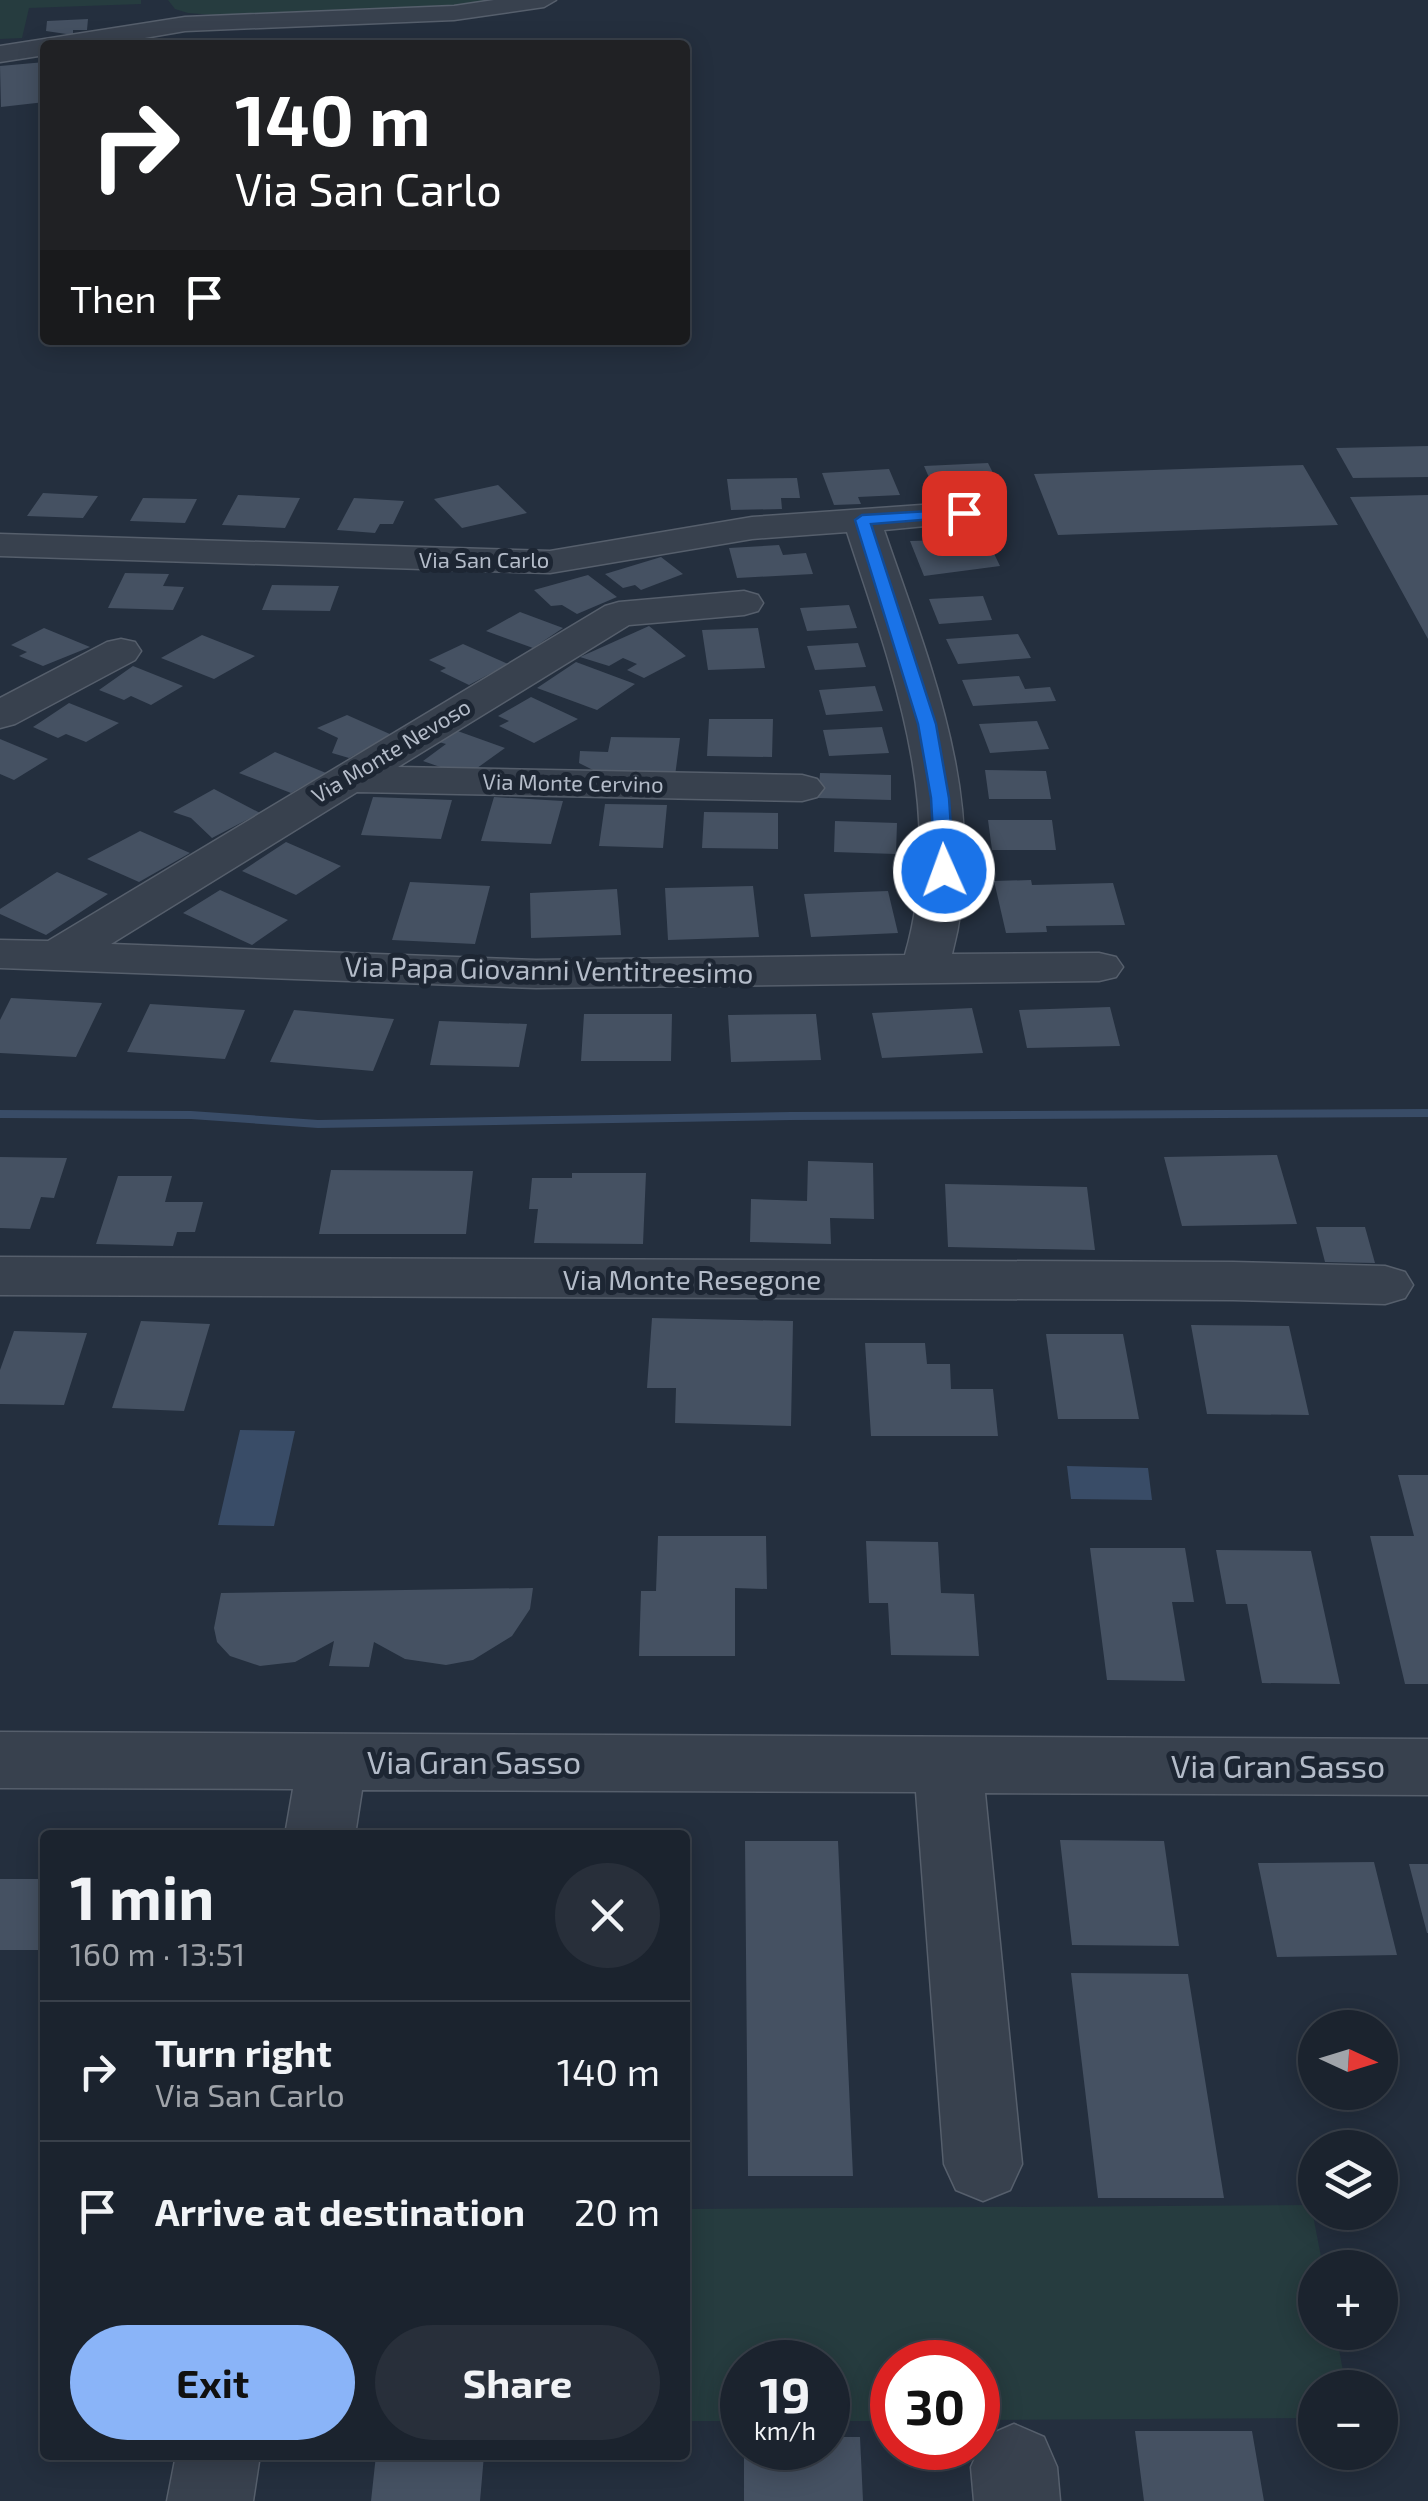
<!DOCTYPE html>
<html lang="en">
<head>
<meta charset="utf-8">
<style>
	body { margin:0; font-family:"Exo 2",sans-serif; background:#282f3a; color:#f1f3f6; height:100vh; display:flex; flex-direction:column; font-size:38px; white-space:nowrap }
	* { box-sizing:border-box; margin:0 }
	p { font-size:32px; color:#a0a4aa }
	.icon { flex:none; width:55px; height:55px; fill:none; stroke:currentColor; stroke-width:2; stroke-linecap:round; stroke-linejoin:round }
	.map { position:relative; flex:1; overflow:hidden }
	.sheet { position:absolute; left:40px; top:1830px; width:650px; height:630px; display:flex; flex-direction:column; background:#1b232e; border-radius:10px; box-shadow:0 5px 25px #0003,0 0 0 2px #39404a }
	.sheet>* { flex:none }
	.hud { position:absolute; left:40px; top:40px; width:650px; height:305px; border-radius:10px; box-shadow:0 5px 25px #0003,0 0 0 2px #39404a; background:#202124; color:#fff; overflow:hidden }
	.needle { width:65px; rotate:94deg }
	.controls { position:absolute; left:1298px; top:2010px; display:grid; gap:20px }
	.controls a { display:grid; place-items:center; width:100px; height:100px; border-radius:50%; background:#1b232e; box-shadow:0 5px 25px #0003,0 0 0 2px #39404a; font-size:50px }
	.speed { position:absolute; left:720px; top:2340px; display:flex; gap:20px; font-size:50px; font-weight:700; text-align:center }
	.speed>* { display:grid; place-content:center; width:130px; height:130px; border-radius:50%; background:#1b232e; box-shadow:0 5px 25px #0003,0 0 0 2px #39404a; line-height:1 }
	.speed small { font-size:25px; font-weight:400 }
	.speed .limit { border:15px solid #d22; background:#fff; color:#111 }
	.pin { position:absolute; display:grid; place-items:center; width:85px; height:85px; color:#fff; margin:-42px; border-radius:20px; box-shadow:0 5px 15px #0006 }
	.me { position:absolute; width:110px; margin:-55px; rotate:358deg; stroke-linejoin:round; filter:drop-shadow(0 0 8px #0008) }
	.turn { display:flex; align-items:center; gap:35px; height:210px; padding:0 30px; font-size:45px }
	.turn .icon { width:130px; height:130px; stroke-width:2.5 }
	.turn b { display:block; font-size:70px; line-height:85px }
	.then { display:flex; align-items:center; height:95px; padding:0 30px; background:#0003; gap:20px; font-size:38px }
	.round { display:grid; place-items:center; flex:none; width:105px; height:105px; border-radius:52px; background:#282f3a }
	.headline { display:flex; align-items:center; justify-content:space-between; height:170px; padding:0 30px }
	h1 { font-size:60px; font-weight:700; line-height:75px }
	.primary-button { display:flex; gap:20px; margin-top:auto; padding:20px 30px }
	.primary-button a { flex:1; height:115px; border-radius:60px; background:#8ab4f8; color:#111; font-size:40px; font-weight:700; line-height:115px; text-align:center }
	.primary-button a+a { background:#282f3a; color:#f1f3f6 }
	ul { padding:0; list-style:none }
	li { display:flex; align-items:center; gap:30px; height:140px; padding:0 30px; border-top:2px solid #39404a }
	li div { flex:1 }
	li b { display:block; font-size:38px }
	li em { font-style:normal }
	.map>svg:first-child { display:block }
</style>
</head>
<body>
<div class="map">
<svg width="1428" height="2501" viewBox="0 0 1428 2501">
	<rect width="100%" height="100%" fill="#242f3e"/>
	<!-- green -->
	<path fill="#263c3f" d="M 0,0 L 141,0 L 141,4 L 29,8 L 22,38 L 0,39 Z
		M 168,0 L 497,0 L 452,8 L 225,16 L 188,13 L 175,9 Z
		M 1311,2205 L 1323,2267 L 1315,2268 L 1315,2332 L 1336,2333 L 1346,2387 L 1315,2388 L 1315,2418 L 978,2420 L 978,2362 L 892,2362 L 892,2421 L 828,2421 L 828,2362 L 742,2362 L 742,2421 L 685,2421 L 685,2209 Z"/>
	<!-- water -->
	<path fill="#394c67" d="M 240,1430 L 295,1431 L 274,1526 L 218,1525 Z
		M 1067,1466 L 1148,1468 L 1152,1500 L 1071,1499 Z"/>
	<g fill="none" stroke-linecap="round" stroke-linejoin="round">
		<!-- stream -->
		<path fill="#394c67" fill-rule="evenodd" d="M 1428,1109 L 1428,1117 L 791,1120 L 318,1128 L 191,1119 L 0,1118 L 0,1110 L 191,1111 L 318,1120 L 791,1112 Z"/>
	</g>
	<!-- building -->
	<path fill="#455162" d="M 88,19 L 87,30 L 73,30 L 73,35 L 46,31 L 47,21 Z
		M 45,62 L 45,102 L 1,107 L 0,66 Z
		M 1428,446 L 1428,477 L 1353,478 L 1336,448 Z
		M 988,463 L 1004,495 L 938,498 L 924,466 Z
		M 1303,465 L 1338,525 L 1058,535 L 1034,474 Z
		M 889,469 L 900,495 L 858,497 L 861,504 L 834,505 L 822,473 Z
		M 797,478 L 800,498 L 781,498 L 782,509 L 731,510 L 727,479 Z
		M 498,485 L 527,513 L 462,528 L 434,499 Z
		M 43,493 L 98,496 L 83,518 L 27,516 Z
		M 238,495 L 300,498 L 285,528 L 222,525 Z
		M 1428,495 L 1428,639 L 1350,497 Z
		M 143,498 L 197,499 L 185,523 L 130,521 Z
		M 354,498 L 404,501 L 393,524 L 380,524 L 375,533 L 337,530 Z
		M 987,539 L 1000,566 L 924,576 L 910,541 Z
		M 779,545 L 783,555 L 806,553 L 813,574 L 737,578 L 729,548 Z
		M 661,557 L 683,574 L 641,590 L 635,585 L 623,588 L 605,574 Z
		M 125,573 L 169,574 L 163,586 L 184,587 L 173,610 L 108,608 Z
		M 588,575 L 617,597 L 577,614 L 562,605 L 551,606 L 534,590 Z
		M 272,585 L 339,586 L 330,611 L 262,610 Z
		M 983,596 L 992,620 L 939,624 L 929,599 Z
		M 849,605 L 857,628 L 807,631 L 800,608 Z
		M 520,612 L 563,628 L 533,648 L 486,631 Z
		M 649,626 L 686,656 L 644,678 L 627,670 L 637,664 L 623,658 L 609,666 L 580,657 Z
		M 44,628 L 90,647 L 43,666 L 19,656 L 27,652 L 11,645 Z
		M 758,628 L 765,668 L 708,670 L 702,630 Z
		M 1018,634 L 1031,658 L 958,664 L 946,639 Z
		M 202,635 L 255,656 L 214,679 L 161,658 Z
		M 858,643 L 866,667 L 815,670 L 807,646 Z
		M 463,644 L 508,664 L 469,685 L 440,671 L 446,668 L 429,660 Z
		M 576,662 L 635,684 L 597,710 L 537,688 Z
		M 133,666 L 183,686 L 151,705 L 131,696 L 124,700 L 99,690 Z
		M 1019,676 L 1025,689 L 1050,687 L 1056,701 L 973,706 L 962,680 Z
		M 875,686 L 883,711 L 826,715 L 819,690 Z
		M 531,697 L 578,719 L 534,743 L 499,726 L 509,721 L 498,716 Z
		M 69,703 L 119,723 L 86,742 L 66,734 L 58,738 L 33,727 Z
		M 347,715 L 392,735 L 349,758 L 332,753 L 338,738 L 317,728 Z
		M 709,719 L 773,719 L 772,757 L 707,756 Z
		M 1037,721 L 1049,749 L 990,753 L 979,724 Z
		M 882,727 L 889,753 L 829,756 L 823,730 Z
		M 452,729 L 505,748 L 466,776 L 423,761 L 446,744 L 435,741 Z
		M 611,737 L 680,738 L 675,776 L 592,774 L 593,770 L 579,763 L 580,751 L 608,752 Z
		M 0,739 L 48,759 L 14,780 L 0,774 Z
		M 275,752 L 326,773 L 291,793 L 239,773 Z
		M 985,770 L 1046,771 L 1051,799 L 989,799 Z
		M 820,773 L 891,775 L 891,800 L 818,798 Z
		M 214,789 L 260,813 L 212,838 L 191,818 L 173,812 Z
		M 373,797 L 452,800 L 441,839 L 361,835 Z
		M 494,797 L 563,801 L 551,844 L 481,841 Z
		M 605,804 L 667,805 L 663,848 L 599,846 Z
		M 704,812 L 778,813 L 778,849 L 702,848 Z
		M 988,820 L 1052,820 L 1056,850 L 992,850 Z
		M 835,821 L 897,823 L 896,854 L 834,852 Z
		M 140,831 L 190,853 L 139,882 L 87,859 Z
		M 286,842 L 341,866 L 296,895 L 242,871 Z
		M 57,872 L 108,894 L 46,935 L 0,914 L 0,909 Z
		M 1031,880 L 1032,885 L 1113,883 L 1125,925 L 1046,926 L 1047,932 L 1006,933 L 994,881 Z
		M 410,882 L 490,886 L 475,944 L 392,940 Z
		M 753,886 L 759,937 L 668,940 L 665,888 Z
		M 617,889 L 621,935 L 531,938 L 530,893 Z
		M 220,890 L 288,920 L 252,945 L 183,913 Z
		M 888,891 L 898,933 L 811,937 L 804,894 Z
		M 11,998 L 102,1003 L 76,1057 L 0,1053 L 0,1020 Z
		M 150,1004 L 245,1010 L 225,1059 L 127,1052 Z
		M 1110,1007 L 1120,1046 L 1027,1048 L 1019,1010 Z
		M 972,1008 L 983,1053 L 882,1058 L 872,1013 Z
		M 294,1010 L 394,1019 L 373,1071 L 270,1062 Z
		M 584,1014 L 672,1014 L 671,1061 L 581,1061 Z
		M 816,1014 L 821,1060 L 731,1062 L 728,1015 Z
		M 439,1021 L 527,1024 L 519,1067 L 430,1065 Z
		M 1277,1155 L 1297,1224 L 1182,1226 L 1164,1157 Z
		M 0,1157 L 67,1158 L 54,1198 L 41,1197 L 30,1229 L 0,1228 Z
		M 808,1161 L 873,1163 L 874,1219 L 830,1218 L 831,1244 L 750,1242 L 751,1199 L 807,1201 Z
		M 331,1170 L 473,1171 L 466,1234 L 319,1234 Z
		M 572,1173 L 646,1173 L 643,1244 L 534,1243 L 538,1209 L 529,1209 L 532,1178 L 572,1178 Z
		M 118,1176 L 172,1176 L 165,1202 L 203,1202 L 195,1232 L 177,1232 L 173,1246 L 96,1244 Z
		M 945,1184 L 1087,1187 L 1095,1250 L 948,1247 Z
		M 1316,1227 L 1365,1227 L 1375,1263 L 1325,1262 Z
		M 652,1318 L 793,1321 L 791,1426 L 675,1423 L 676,1388 L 647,1388 Z
		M 141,1321 L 210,1324 L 184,1411 L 112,1408 Z
		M 1191,1325 L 1289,1326 L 1309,1415 L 1207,1414 Z
		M 14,1331 L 87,1333 L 64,1405 L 0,1404 L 0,1370 Z
		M 1046,1334 L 1123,1334 L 1139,1419 L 1058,1419 Z
		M 865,1343 L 925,1343 L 927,1364 L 950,1364 L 951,1389 L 993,1389 L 998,1436 L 871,1436 Z
		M 1398,1475 L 1428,1475 L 1428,1684 L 1405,1684 L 1370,1536 L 1414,1536 Z
		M 658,1536 L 766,1536 L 767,1589 L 735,1588 L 735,1656 L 639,1656 L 641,1591 L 656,1591 Z
		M 866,1541 L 938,1542 L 941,1593 L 974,1594 L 979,1656 L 891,1655 L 888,1603 L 869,1603 Z
		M 1090,1548 L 1185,1548 L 1194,1602 L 1172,1602 L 1185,1681 L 1107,1680 Z
		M 1216,1550 L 1311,1551 L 1340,1684 L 1262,1683 L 1247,1604 L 1226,1604 Z
		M 533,1588 L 530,1609 L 512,1636 L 473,1660 L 446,1665 L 405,1659 L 374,1642 L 369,1667 L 329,1666 L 334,1641 L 295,1662 L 260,1666 L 230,1656 L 217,1642 L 214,1628 L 221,1593 Z
		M 1060,1840 L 1164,1841 L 1179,1946 L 1072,1945 Z
		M 745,1841 L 838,1841 L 853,2176 L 748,2176 Z
		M 1374,1862 L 1397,1955 L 1277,1957 L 1258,1863 Z
		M 1409,1864 L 1428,1864 L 1428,1933 L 1427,1933 Z
		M 0,1879 L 45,1879 L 45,1950 L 0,1950 Z
		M 1071,1973 L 1188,1974 L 1224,2198 L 1098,2198 Z
		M 1135,2431 L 1252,2431 L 1264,2501 L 1144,2501 Z
		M 828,2437 L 860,2437 L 863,2501 L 744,2501 L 744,2448 L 828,2448 Z
		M 376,2455 L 484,2455 L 480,2501 L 371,2501 Z"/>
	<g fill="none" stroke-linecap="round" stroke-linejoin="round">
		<!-- minor casing -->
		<g stroke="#565f6c" stroke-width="3">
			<path id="minor" d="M 494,0 L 556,0 L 544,7 L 454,20 L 185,31 L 104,45 L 45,45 L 45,55 L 0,62 L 0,46 L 185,17 L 454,6 Z
				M 964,502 L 977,505 L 982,513 L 977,521 L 884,530 C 931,667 991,808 952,954 L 1099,953 L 1116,957 L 1123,967 L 1116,977 L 1099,981 L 536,988 L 0,968 L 0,940 L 48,941 L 605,606 L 619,602 L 744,591 L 758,595 L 763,603 L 758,611 L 744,615 L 629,625 L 398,767 L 802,775 L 817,779 L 824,788 L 817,797 L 802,801 L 357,792 L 111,944 L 536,960 L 905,955 C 947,810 892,670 847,532 L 752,539 L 550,573 L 0,556 L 0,534 L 550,551 L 752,517 Z
				M 121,639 L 135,642 L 141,651 L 135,660 L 15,724 L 0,728 L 0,698 L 107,642 Z
				M 0,1257 L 1233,1262 L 1385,1266 L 1405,1272 L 1413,1285 L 1405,1298 L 1385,1304 L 1233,1300 L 0,1295 Z
				M 0,1732 L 1428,1739 L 1428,1795 L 985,1793 L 1022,2164 L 1010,2190 L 983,2201 L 956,2190 L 944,2164 L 916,1792 L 362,1790 L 355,1835 L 285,1835 L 293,1789 L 0,1788 Z
				M 1014,2424 L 1044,2437 L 1057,2467 L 1060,2501 L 974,2501 L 971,2467 L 984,2437 Z
				M 176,2455 L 260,2455 L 253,2501 L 167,2501 Z"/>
		</g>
		<!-- minor -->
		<use href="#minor" fill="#38414e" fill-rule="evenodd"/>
	</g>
	<!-- route -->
	<path fill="#1a73e8" stroke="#114b97" stroke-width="2.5" d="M 964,509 L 970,510 L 970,516 L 871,524 L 936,724 L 949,798 L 954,871 L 944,877 L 935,871 L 931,798 L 918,724 L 855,520 L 862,515 Z"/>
	<g text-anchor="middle" stroke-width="10" stroke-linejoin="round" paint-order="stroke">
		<!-- far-street labels -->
		<g font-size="22" fill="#b4bcc9" stroke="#1d2633">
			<text x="484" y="568">Via San Carlo</text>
			<text transform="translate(391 751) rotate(-31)" y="8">Via Monte Nevoso</text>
			<text transform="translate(573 783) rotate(1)" y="8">Via Monte Cervino</text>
		</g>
		<!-- street labels -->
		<g font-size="28" fill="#b4bcc9" stroke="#1d2633">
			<text transform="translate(549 970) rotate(1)" y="10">Via Papa Giovanni Ventitreesimo</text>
			<text x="692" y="1290">Via Monte Resegone</text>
		</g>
		<!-- near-street labels -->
		<g font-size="32" fill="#b4bcc9" stroke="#1d2633">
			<text x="474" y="1774">Via Gran Sasso</text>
			<text x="1278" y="1778">Via Gran Sasso</text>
		</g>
	</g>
</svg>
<div class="controls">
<a><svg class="needle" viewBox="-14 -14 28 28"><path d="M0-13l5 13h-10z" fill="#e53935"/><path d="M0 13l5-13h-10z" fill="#a0a4aa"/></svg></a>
<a><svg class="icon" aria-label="layers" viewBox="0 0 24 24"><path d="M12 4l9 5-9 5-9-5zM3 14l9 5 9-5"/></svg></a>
<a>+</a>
<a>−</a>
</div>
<div class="speed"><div>19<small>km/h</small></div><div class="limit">30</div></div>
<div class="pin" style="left:964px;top:513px;background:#d93025"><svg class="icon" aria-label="arrive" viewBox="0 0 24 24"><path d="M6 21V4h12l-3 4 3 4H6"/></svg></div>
<svg class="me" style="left:944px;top:871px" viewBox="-20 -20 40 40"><circle r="17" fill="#1a73e8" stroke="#fff" stroke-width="3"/><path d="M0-11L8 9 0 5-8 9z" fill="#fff"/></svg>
<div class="hud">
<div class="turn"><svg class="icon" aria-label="right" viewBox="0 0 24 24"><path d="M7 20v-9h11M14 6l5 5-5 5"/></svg><div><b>140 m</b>Via San Carlo</div></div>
<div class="then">Then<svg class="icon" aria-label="arrive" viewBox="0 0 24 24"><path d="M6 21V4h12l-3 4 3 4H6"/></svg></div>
</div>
<section class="sheet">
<div class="headline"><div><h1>1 min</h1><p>160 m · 13:51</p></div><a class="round"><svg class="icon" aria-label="close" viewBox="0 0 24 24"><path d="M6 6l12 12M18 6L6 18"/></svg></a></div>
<ul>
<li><svg class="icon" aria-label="right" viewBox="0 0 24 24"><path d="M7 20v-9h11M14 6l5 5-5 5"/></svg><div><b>Turn right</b><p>Via San Carlo</p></div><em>140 m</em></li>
<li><svg class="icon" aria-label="arrive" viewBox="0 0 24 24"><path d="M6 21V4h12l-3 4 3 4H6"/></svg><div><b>Arrive at destination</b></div><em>20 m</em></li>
</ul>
<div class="primary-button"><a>Exit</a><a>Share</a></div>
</section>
</div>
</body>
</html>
